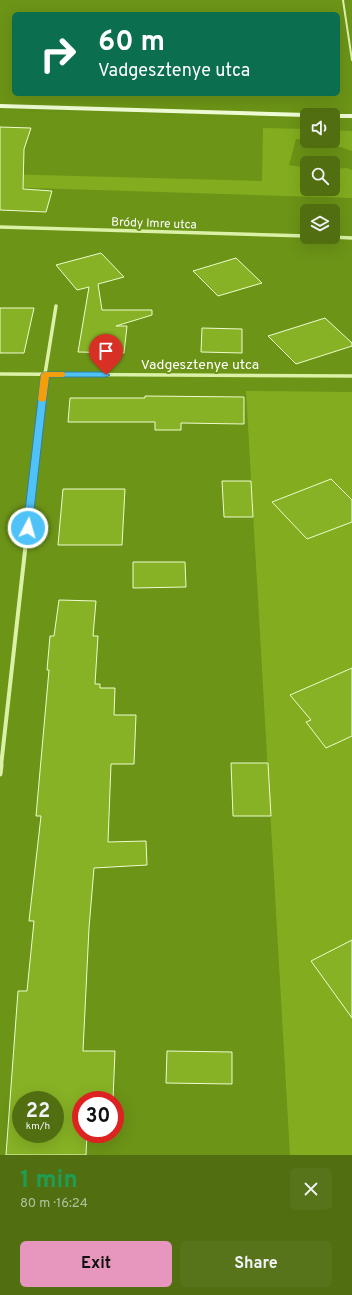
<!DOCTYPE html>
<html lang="en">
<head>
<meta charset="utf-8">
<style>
	body { margin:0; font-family:Overpass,sans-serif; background:#57741a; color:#f1f3f6; height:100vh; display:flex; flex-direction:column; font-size:15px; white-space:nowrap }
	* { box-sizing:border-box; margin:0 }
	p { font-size:13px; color:#b4c19f }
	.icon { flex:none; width:22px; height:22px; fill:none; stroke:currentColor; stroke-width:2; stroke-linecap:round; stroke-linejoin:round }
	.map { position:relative; height:1155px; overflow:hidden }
	.drawer { display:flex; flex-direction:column; background:#516f11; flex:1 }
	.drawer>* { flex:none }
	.banner { position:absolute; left:12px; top:12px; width:328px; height:84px; border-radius:6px; box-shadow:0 4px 16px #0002; background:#0b6e4f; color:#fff; overflow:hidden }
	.buttons { position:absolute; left:300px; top:108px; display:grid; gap:8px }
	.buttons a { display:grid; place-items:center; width:40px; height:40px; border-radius:6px; background:#516f11; box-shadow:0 4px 16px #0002; font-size:20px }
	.speed { position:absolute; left:12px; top:1091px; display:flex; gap:8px; font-size:20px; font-weight:700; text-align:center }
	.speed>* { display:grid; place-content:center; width:52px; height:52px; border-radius:50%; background:#516f11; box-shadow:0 4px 16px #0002; line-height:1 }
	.speed small { font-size:10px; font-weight:400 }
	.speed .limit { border:6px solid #d22; background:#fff; color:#111 }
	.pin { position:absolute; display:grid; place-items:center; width:34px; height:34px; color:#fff; margin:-41px -17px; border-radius:50% 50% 50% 0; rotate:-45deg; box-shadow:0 0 4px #0007 }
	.pin .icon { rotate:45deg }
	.me { position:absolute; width:44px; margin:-22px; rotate:6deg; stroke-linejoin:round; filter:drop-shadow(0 0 3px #0008) }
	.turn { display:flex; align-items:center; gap:14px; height:84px; padding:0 20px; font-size:18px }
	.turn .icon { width:52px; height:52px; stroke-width:2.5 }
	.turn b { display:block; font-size:28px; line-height:34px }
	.round { display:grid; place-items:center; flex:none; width:42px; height:42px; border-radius:6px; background:#57741a }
	.head { display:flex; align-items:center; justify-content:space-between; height:68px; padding:0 20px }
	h1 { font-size:24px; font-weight:700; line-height:30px; color:#1e9e55 }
	.primary-button { display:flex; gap:8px; margin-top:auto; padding:8px 20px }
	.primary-button a { flex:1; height:46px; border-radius:6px; background:#e797bd; color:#111; font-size:16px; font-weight:700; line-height:46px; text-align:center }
	.primary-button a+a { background:#57741a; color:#f1f3f6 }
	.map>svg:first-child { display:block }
</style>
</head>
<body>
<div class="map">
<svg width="352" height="1155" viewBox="0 0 352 1155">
	<rect width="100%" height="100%" fill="#6c9417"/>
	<!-- green -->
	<path fill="#83ad1f" d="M 263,128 L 307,129 L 307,139 L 296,139 L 289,165 L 307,168 L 307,189 L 333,189 L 333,169 L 347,168 L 352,170 L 352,198 L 0,187 L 0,174 L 262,181 Z
		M 333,130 L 352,131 L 352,151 L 323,141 L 333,141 Z
		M 246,391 L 352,392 L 352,1155 L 290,1155 Z"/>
	<!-- building -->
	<path fill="#87b225" stroke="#eefcce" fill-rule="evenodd" d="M 0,127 L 31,128 L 24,149 L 23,189 L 52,191 L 46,212 L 0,210 Z
		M 101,253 L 124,277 L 98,284 L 102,310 L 152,310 L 152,315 L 116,326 L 127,326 L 124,353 L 78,352 L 89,287 L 77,290 L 56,265 Z
		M 236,258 L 262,283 L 218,296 L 193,271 Z
		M 0,308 L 34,308 L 24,353 L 0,353 Z
		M 325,318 L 352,343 L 352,346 L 296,364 L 268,336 Z
		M 202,328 L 242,329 L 242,353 L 201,352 Z
		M 145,396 L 244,397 L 244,424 L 181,423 L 181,430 L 155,430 L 155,422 L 68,422 L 70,398 L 145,398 Z
		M 331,479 L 352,500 L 352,522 L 307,539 L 272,502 Z
		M 222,481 L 251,481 L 253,517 L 224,517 Z
		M 63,489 L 125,489 L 122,545 L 58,545 Z
		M 133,562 L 185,562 L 186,587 L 133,588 Z
		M 59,600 L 96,601 L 93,636 L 98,636 L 95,684 L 100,684 L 100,688 L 115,688 L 114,715 L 136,715 L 134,764 L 111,764 L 108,842 L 146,841 L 147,865 L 94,868 L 89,928 L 83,1051 L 115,1051 L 113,1100 L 81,1100 L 81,1134 L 87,1134 L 86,1155 L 6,1155 L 18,991 L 27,991 L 34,921 L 29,921 L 41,816 L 36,816 L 49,670 L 47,670 L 50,636 L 54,636 ZM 21,1100 L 55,1100 L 55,1134 L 21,1134 Z
		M 352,668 L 352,736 L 326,748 L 306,722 L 311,720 L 290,695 Z
		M 231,763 L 268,763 L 271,816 L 233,816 Z
		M 352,940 L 352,1018 L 311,961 Z
		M 167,1051 L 232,1052 L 232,1084 L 166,1083 Z"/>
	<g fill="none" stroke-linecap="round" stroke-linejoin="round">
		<!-- lane -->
		<path stroke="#dbf1a7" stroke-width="2" d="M 343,0 L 352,60"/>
		<!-- street-far2 -->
		<path stroke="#dbf1a7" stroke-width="3.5" d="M 0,227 L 307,236
			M 331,237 L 352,238
			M 0,374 L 352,376
			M 36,453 L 45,374 L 56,306"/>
		<!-- street-far1 -->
		<path stroke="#dbf1a7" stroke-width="4" d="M 1,766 L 36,452"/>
		<!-- street -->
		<path stroke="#dbf1a7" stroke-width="5" d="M 0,774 L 1,765"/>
		<!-- secondary -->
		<path fill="#effbd5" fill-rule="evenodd" d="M 0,104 L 307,113 L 310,115 L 307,115 L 307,117 L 0,108 Z
			M 333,114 L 352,114 L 352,118 L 333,118 L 333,115 L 331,115 Z"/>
	</g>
	<!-- route -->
	<path fill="#4fc3f7" stroke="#337fa1" d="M 45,372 L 106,372 L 110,375 L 106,377 L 49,377 L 32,528 L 28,531 L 23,528 L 41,374 Z"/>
	<!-- slow -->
	<path fill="#f59e0b" d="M 45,372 L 63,372 L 66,374 L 63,377 L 49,377 L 46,400 L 42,402 L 38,400 L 41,374 Z"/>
	<g text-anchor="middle" stroke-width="4" stroke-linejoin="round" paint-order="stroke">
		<!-- far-street labels -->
		<g font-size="12" fill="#fff" stroke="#6c9417">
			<text transform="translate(154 223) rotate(2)" y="4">Bródy Imre utca</text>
		</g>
		<!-- street labels -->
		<g font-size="14" fill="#fff" stroke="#6c9417">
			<text x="200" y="369">Vadgesztenye utca</text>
		</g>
	</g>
</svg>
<div class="buttons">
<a><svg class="icon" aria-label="sound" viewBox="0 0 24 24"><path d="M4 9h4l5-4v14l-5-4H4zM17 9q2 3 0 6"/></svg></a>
<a><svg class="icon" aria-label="search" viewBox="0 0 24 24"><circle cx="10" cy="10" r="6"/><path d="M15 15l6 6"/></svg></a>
<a><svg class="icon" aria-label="layers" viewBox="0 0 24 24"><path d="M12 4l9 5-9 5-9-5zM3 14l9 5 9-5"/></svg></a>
</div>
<div class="speed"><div>22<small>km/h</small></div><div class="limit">30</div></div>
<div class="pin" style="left:106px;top:375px;background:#d93025"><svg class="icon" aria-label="arrive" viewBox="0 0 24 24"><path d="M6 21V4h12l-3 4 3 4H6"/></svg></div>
<svg class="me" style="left:28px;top:528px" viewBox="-20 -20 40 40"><circle r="17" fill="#4fc3f7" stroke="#fff" stroke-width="3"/><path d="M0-11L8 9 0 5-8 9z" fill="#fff"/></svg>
<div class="banner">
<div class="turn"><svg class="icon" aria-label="right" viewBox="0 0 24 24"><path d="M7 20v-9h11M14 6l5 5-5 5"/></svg><div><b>60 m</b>Vadgesztenye utca</div></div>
</div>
</div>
<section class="drawer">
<div class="head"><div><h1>1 min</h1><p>80 m · 16:24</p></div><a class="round"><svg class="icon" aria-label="close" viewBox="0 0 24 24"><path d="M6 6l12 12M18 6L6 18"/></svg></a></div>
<div class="primary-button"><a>Exit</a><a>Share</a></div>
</section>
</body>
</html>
